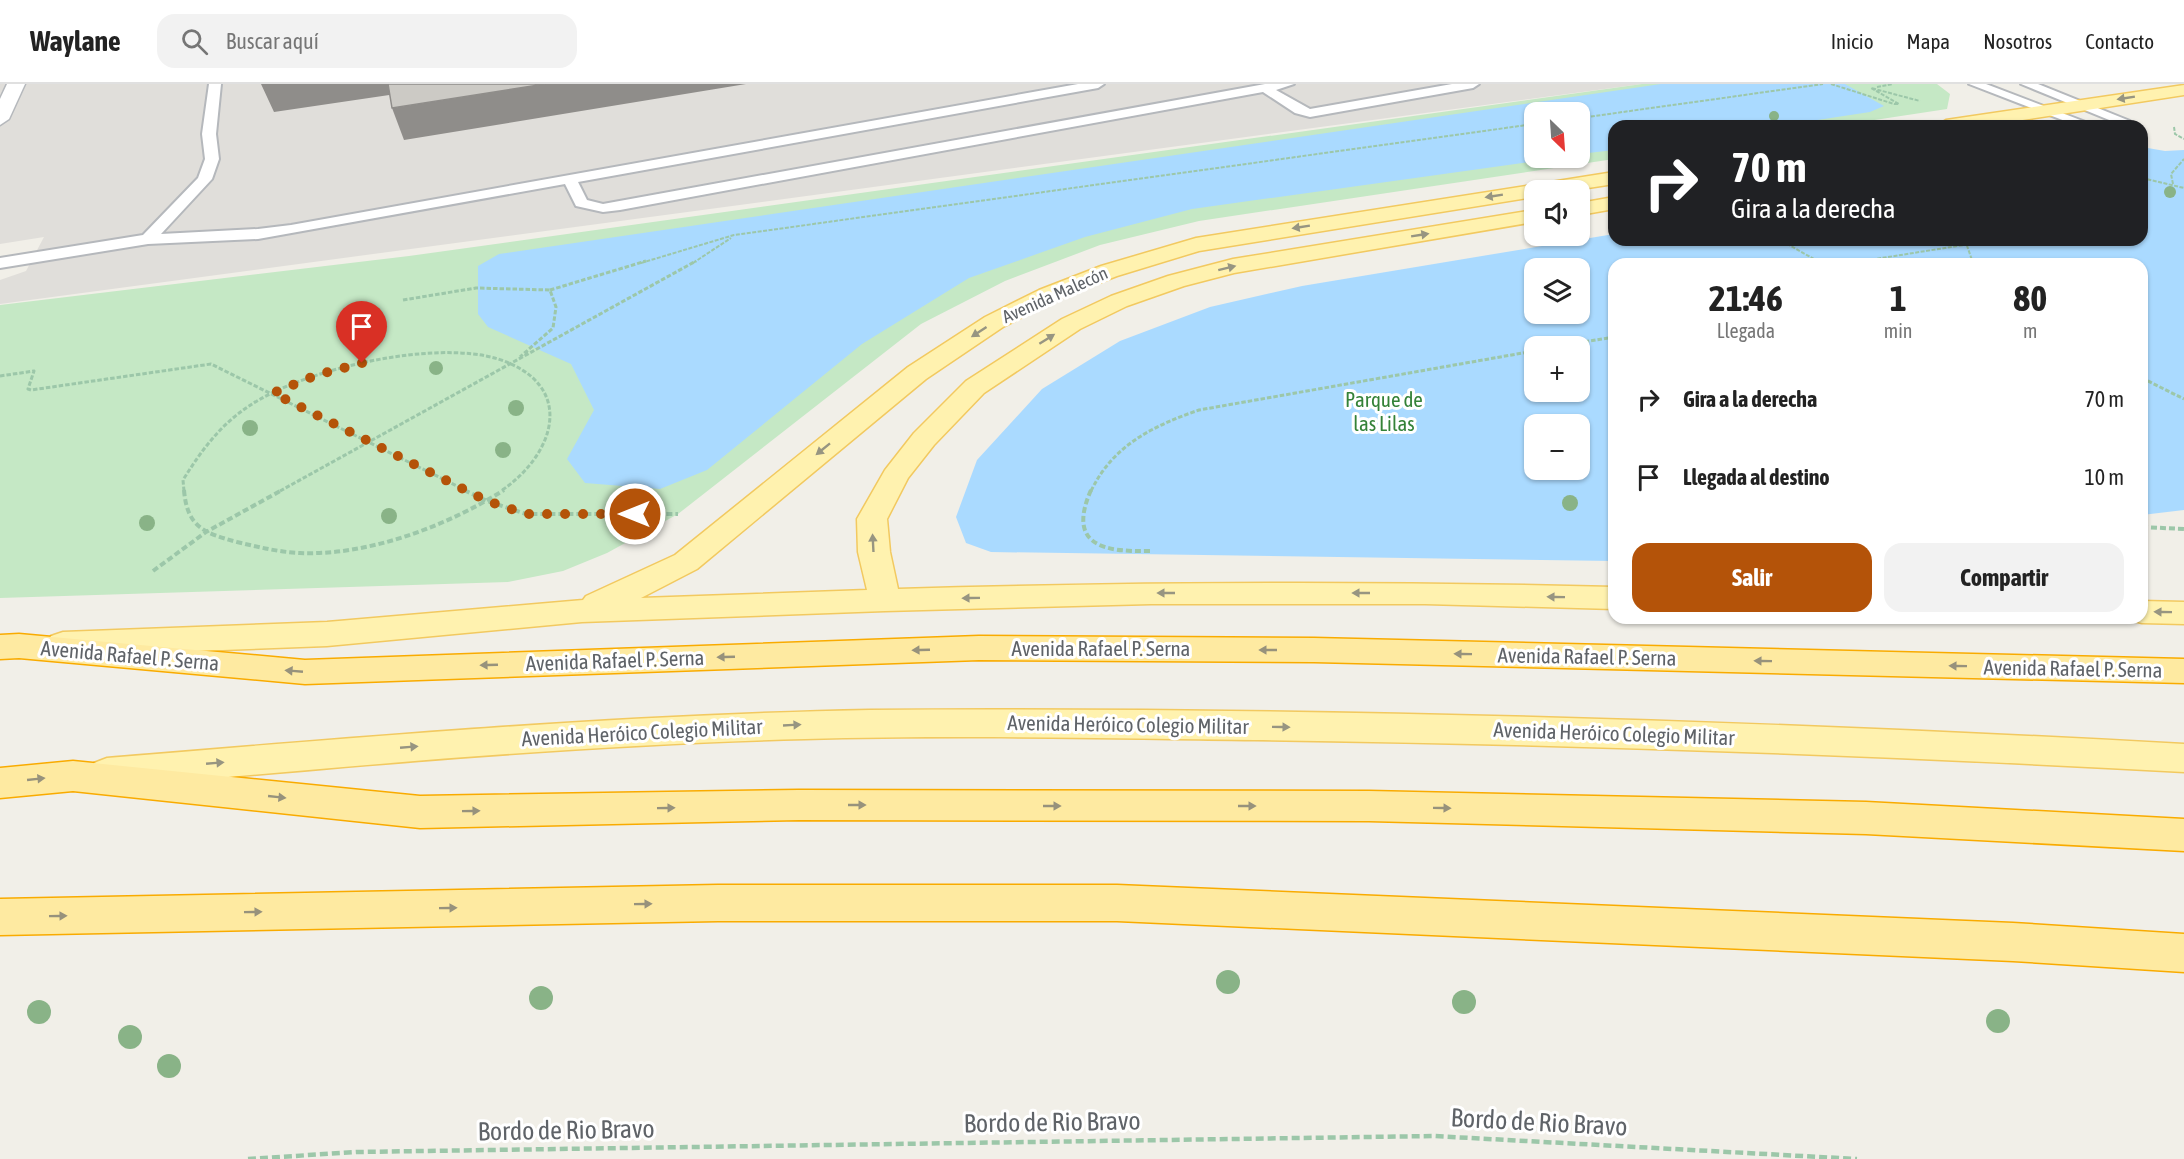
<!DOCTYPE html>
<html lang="es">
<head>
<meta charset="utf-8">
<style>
	body { margin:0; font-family:"Asap Condensed",sans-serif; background:#f2f2f2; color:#222; height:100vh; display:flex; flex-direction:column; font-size:22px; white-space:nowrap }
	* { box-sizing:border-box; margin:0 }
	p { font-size:20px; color:#767676 }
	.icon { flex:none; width:33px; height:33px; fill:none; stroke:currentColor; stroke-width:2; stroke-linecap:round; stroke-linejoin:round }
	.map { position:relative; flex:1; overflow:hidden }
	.sheet { position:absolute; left:1608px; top:174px; width:540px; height:366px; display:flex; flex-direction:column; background:#fff; border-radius:18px; box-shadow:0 2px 4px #0004 }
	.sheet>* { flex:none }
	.guide { position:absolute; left:1608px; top:36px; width:540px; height:126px; border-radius:18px; box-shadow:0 2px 4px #0004; background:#202124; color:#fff; overflow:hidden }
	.needle { width:39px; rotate:155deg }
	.tools { position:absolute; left:1524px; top:18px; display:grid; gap:12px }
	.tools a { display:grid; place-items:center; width:66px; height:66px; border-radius:12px; background:#fff; box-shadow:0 2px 4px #0004; font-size:30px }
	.pin { position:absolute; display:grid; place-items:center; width:51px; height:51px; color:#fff; margin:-62px -26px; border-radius:50% 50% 50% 0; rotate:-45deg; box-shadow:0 0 6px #0007 }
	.pin .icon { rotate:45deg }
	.me { position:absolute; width:66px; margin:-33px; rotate:270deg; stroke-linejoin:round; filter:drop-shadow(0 0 4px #0008) }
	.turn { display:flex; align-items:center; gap:21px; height:126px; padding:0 24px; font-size:27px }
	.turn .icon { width:78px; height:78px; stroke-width:2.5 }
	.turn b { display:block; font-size:42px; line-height:51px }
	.eta { display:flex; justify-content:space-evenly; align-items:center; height:102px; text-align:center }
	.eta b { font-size:36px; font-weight:700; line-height:42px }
	.primary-button { display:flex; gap:12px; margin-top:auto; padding:12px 24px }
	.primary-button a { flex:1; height:69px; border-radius:18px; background:#b45309; color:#fff; font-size:24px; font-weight:700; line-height:69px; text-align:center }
	.primary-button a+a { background:#f2f2f2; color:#222 }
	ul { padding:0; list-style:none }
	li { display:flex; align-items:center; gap:18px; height:78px; padding:0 24px }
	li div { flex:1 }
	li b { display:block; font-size:22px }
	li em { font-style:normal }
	header { display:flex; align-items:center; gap:36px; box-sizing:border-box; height:84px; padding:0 30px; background:#fff; border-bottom:2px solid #e0e0e0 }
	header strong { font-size:28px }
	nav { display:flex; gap:33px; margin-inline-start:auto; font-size:21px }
	.search { width:420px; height:54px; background:#f2f2f2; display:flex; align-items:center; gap:15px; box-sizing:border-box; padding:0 21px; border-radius:18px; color:#767676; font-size:22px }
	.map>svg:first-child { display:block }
</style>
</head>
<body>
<header>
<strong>Waylane</strong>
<div class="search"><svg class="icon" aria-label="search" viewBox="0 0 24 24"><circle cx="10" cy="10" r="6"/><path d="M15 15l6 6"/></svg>Buscar aquí</div>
<nav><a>Inicio</a><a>Mapa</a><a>Nosotros</a><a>Contacto</a></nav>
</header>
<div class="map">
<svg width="2184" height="1075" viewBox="0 0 2184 1075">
	<rect width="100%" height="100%" fill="#f1efe8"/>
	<!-- industrial -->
	<path fill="#e0deda" d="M 0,0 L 1642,0 L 0,220 L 0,196 L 26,187 L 44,153 L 0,160 Z"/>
	<!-- green -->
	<path fill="#c5e8c5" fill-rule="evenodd" d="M 1642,0 L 1937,0 L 1950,10 L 1947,25 L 1835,42 L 1614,42 L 1614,75 L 1199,137 L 1100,161 L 1005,197 L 921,240 L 678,430 L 607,469 L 563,487 L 508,498 L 0,514 L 0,221 L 409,172 ZM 1534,28 L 1580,28 L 1580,74 L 1534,74 Z"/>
	<!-- water -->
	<path fill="#aadaff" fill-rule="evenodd" d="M 1661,0 L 1845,0 L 1884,22 L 1870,28 L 1778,42 L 1614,42 L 1614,66 L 1580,70 L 1580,28 L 1534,28 L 1534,74 L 1558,74 L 1192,125 L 1085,153 L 969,194 L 862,260 L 707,386 L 660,405 L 585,399 L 567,375 L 594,326 L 571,280 L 488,243 L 478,230 L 478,182 L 499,170 Z
		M 2142,63 L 2165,67 L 2184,66 L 2184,426 L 2142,431 L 2142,180 L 1614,180 L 1614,477 L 991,468 L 966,459 L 956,433 L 977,376 L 1042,305 L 1120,257 L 1210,223 L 1302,202 L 1614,150 L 1614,156 L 2142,156 ZM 1534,184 L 1580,184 L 1580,230 L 1534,230 ZM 1534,262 L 1580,262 L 1580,308 L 1534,308 ZM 1534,340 L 1580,340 L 1580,386 L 1534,386 Z"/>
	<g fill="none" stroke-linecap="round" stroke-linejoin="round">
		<!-- service casing -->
		<g stroke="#b5b8bc" stroke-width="4">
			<path id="service" d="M 209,0 L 221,0 L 216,50 L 219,75 L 212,95 L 161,150 L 258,145 L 291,141 L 1078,0 L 1104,0 L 1098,4 L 578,98 L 587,116 L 603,120 L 1265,0 L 1294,0 L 1276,6 L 1310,25 L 1452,0 L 1479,0 L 1473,4 L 1310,33 L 1295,29 L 1263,8 L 620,126 L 603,128 L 576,122 L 565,100 L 258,155 L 148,160 L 0,184 L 0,174 L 143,151 L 198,94 L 205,75 L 202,50 Z
				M 1969,0 L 1986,0 L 2096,42 L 2078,42 Z
				M 2021,0 L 2038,0 L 2130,37 L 2129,40 L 2119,40 Z"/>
		</g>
		<!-- tertiary casing -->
		<g stroke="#b5b8bc" stroke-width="3">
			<path id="tertiary" d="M 7,0 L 25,0 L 9,35 L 0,41 L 0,15 Z"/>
		</g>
		<!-- primary casing -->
		<g stroke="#f2c960" stroke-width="3">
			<path id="primary" d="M 2184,1 L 2184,11 L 1983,42 L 1936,42 L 1946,36 Z
				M 1614,88 L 1614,100 L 1575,106 L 1534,106 L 1534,113 L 1199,167 L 1117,192 L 1055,216 L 1003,243 L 926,295 L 697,485 L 641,514 L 867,506 L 858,468 L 857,435 L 885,386 L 914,349 L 966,297 L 1062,235 L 1111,212 L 1168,192 L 1233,175 L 1534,126 L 1534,138 L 1234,189 L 1184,202 L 1127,222 L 1080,245 L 984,309 L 934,361 L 908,394 L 887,435 L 890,468 L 898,505 C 1137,498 1375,497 1614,503 L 1614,525 L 1425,520 L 1151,520 L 885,527 L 582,538 L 327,562 L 63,572 L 51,568 L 46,560 L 51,552 L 63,548 L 327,538 L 583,516 L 586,512 L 675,471 L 908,283 L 985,233 L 1039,206 L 1101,182 L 1196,154 Z
				M 1614,113 L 1614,125 L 1580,131 L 1580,119 Z
				M 2142,517 L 2184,518 L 2184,540 L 2142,539 L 2130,536 L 2129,534 L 2142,534 Z
				M 870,626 C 1308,623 1747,636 2184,660 L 2184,688 C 1874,671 1565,660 1255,656 C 1105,654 955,651 805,655 C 572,661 339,683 107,704 L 94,699 L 88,689 L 94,679 L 107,674 C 361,653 615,631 870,626 Z"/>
		</g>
		<!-- trunk casing -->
		<g stroke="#f9ab00" stroke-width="3">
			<path id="trunk" d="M 19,550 L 305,576 L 979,552 L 1314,554 L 2184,575 L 2184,599 L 1314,578 L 979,576 L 305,600 L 19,574 L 0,575 L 0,551 Z
				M 73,677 L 420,712 L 799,706 L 1369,707 L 1866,718 L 2184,735 L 2184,767 L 1866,750 L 1369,737 L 799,736 L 420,744 L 73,707 L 0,714 L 0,684 Z
				M 718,801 L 1117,801 L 2013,839 L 2184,850 L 2184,888 L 2013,877 L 1117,837 L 718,837 L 0,851 L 0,815 Z"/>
		</g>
		<!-- path-far3 -->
		<path stroke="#9cc7a9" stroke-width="2" stroke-dasharray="4 1.5" stroke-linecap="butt" d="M 1831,0 L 1894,20 L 1899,20 L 1871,4 L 1920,17
			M 1877,3 L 1893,0
			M 1580,34 L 1823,0
			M 2174,43 L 2175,50 L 2184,55
			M 2142,94 L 2184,104
			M 2173,100 L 2171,90 L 2184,75
			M 1965,156 L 1973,179
			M 1782,157 L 1821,179
			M 641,179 L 734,151 L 1534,40
			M 693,179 L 731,154
			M 1850,179 L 1964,161"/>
		<!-- path-far2 -->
		<path stroke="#9cc7a9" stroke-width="3" stroke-dasharray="4.5 2" stroke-linecap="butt" d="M 1818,177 L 1823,180
			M 1972,177 L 1973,180
			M 1843,180 L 1860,177
			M 550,206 L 646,177
			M 403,216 L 476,204 L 550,206 L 556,223 L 553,244 L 520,273
			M 1559,262 L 1614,253
			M 0,292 L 34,287 L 28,305 L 31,306 L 211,280 L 467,407
			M 2142,294 L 2184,315
			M 184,407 L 183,396 C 201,367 220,341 249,322 C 304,285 434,255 498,275 C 576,300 557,369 501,407
			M 280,407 L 696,177
			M 1091,407 C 1113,361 1153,342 1199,326 L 1534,267"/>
		<!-- path-far1 -->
		<path stroke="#9cc7a9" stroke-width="4" stroke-dasharray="6 3" stroke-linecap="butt" d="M 184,406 C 187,443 204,449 237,458 C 258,463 278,468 300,469 C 368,472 447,442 504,406
			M 464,406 L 487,417 L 526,430 L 678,430
			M 1091,406 C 1066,463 1106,468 1150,467
			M 2142,443 L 2184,445
			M 153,487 L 206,448 L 282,406"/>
		<!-- path -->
		<path stroke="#9cc7a9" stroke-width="4.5" stroke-dasharray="8 4" stroke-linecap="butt" d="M 248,1075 L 356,1068 L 1434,1052 L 1857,1075"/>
		<!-- service -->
		<use href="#service" fill="#fff" fill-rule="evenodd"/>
		<!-- tertiary -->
		<use href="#tertiary" fill="#fff" fill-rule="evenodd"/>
		<!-- primary -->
		<use href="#primary" fill="#fff2af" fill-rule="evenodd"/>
		<!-- trunk -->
		<use href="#trunk" fill="#feeaa1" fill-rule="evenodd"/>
	</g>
	<!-- trees -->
	<g fill="#89b387">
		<circle cx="1774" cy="32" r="5"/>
		<circle cx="2170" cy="108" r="6"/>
		<circle cx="436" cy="284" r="7"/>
		<circle cx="516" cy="324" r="8"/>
		<circle cx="250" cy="344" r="8"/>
		<circle cx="503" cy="366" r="8"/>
		<circle cx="1570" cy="419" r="8"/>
		<circle cx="389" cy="432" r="8"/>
		<circle cx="147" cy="439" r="8"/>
		<circle cx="1228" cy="898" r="12"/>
		<circle cx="541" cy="914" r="12"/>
		<circle cx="1464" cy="918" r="12"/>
		<circle cx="39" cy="928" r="12"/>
		<circle cx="1998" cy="937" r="12"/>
		<circle cx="130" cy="953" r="12"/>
		<circle cx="169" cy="982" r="12"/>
	</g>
	<!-- shaded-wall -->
	<path fill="#8f8d8a" d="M 261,0 L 392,0 L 396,10 L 274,28 Z
		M 545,0 L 746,0 L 404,56 L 392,24 Z"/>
	<!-- building -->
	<path fill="#cccac5" stroke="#8f8d8a" stroke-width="1.5" d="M 388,0 L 545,0 L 392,24 Z"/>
	<!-- one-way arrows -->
	<defs><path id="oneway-solid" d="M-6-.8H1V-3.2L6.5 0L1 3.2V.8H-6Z" transform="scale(1.5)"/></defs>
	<g fill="#979581">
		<use href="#oneway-solid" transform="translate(2126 14) rotate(171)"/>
		<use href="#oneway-solid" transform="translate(1494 112) rotate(171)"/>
		<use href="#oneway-solid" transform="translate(1301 143) rotate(171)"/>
		<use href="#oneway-solid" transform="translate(1420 151) rotate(-9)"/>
		<use href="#oneway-solid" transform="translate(1227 184) rotate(-14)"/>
		<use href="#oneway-solid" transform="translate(979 248) rotate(147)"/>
		<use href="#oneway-solid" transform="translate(1047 255) rotate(-32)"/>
		<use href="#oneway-solid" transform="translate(823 365) rotate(141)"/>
		<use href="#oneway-solid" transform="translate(873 459) rotate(-93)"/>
		<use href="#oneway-solid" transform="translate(1166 509) rotate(-180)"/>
		<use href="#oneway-solid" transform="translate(1361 509) rotate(-180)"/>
		<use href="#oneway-solid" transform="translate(1556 513) rotate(-179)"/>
		<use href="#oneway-solid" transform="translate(971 514) rotate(179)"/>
		<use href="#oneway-solid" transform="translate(2163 528) rotate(-179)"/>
		<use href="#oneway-solid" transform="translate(792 641) rotate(-3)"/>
		<use href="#oneway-solid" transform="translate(1281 643) rotate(1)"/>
		<use href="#oneway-solid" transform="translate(409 663) rotate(-5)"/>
		<use href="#oneway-solid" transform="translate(215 679) rotate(-5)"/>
	</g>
	<g fill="#97927c">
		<use href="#oneway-solid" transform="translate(921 566) rotate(178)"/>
		<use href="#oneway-solid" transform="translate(1268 566) rotate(-180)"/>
		<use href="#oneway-solid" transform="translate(1463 570) rotate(-179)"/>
		<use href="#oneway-solid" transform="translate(726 573) rotate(178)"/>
		<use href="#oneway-solid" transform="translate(1763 577) rotate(-179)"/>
		<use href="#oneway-solid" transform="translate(489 581) rotate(178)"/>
		<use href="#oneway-solid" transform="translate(1958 582) rotate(-179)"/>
		<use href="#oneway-solid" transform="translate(294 587) rotate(-175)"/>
		<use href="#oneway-solid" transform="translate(36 695) rotate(-6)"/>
		<use href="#oneway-solid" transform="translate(277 713) rotate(6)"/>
		<use href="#oneway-solid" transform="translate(857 721)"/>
		<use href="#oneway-solid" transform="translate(1052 722)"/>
		<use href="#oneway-solid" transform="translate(1247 722)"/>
		<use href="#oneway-solid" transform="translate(666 724) rotate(-1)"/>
		<use href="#oneway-solid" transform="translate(1442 724) rotate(1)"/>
		<use href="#oneway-solid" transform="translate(471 727) rotate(-1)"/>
		<use href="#oneway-solid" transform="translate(643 820) rotate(-1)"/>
		<use href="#oneway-solid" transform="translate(448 824) rotate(-1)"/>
		<use href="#oneway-solid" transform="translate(253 828) rotate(-1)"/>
		<use href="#oneway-solid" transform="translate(58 832) rotate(-1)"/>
	</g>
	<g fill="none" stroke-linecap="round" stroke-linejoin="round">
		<!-- route -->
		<path stroke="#b45309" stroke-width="10" stroke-dasharray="0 18" d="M 362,279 L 317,291 L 273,309 L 487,417 L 526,430 L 635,430"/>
	</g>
	<g text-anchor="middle" stroke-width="6" stroke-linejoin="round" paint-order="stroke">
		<!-- far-street labels -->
		<g font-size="18" fill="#5f6368" stroke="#fff">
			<text transform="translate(1055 211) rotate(-24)" y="6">Avenida Malecón</text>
		</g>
		<!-- park labels -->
		<g font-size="21" fill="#348238" stroke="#fff">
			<text x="1384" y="323">Parque de<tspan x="1384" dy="24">las Lilas</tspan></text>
		</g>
		<!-- street labels -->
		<g font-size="21" fill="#5f6368" stroke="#fff">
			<text x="1101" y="572">Avenida Rafael P. Serna</text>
			<text transform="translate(130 572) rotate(5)" y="7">Avenida Rafael P. Serna</text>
			<text transform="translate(1587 573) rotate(1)" y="7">Avenida Rafael P. Serna</text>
			<text transform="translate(615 577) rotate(-2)" y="7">Avenida Rafael P. Serna</text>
			<text transform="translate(2073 585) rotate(1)" y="7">Avenida Rafael P. Serna</text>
			<text transform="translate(1128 641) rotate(1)" y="7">Avenida Heróico Colegio Militar</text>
			<text transform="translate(642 649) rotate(-3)" y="7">Avenida Heróico Colegio Militar</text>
			<text transform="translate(1614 650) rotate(2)" y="7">Avenida Heróico Colegio Militar</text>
		</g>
		<!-- near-street labels -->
		<g font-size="26" fill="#5f6368" stroke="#fff">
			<text transform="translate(1052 1038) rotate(-1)" y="9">Bordo de Rio Bravo</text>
			<text transform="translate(1539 1038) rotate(3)" y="9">Bordo de Rio Bravo</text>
			<text transform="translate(566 1046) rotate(-1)" y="9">Bordo de Rio Bravo</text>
		</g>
	</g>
</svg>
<div class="tools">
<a><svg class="needle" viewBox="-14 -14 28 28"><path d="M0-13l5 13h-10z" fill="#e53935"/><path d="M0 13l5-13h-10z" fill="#767676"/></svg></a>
<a><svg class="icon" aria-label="sound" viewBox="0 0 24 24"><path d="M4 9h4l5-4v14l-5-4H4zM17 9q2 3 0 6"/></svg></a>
<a><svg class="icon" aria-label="layers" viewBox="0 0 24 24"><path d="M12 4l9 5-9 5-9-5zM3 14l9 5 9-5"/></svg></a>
<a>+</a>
<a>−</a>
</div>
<div class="pin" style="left:362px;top:279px;background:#d93025"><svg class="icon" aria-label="arrive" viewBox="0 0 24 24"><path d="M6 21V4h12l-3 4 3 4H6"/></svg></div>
<svg class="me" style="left:635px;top:430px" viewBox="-20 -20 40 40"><circle r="17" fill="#b45309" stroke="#fff" stroke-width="3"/><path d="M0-11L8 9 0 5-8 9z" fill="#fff"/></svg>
<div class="guide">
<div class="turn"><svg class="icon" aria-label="right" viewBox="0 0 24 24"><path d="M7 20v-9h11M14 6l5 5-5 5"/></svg><div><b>70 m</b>Gira a la derecha</div></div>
</div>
<section class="sheet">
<div class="eta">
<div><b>21:46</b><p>Llegada</p></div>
<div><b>1</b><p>min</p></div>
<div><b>80</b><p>m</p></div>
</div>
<ul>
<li><svg class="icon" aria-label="right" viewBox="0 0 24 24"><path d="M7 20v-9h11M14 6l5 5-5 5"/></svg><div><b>Gira a la derecha</b></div><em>70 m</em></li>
<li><svg class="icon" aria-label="arrive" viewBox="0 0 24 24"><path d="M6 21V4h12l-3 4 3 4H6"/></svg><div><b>Llegada al destino</b></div><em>10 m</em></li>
</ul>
<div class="primary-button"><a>Salir</a><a>Compartir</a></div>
</section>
</div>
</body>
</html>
